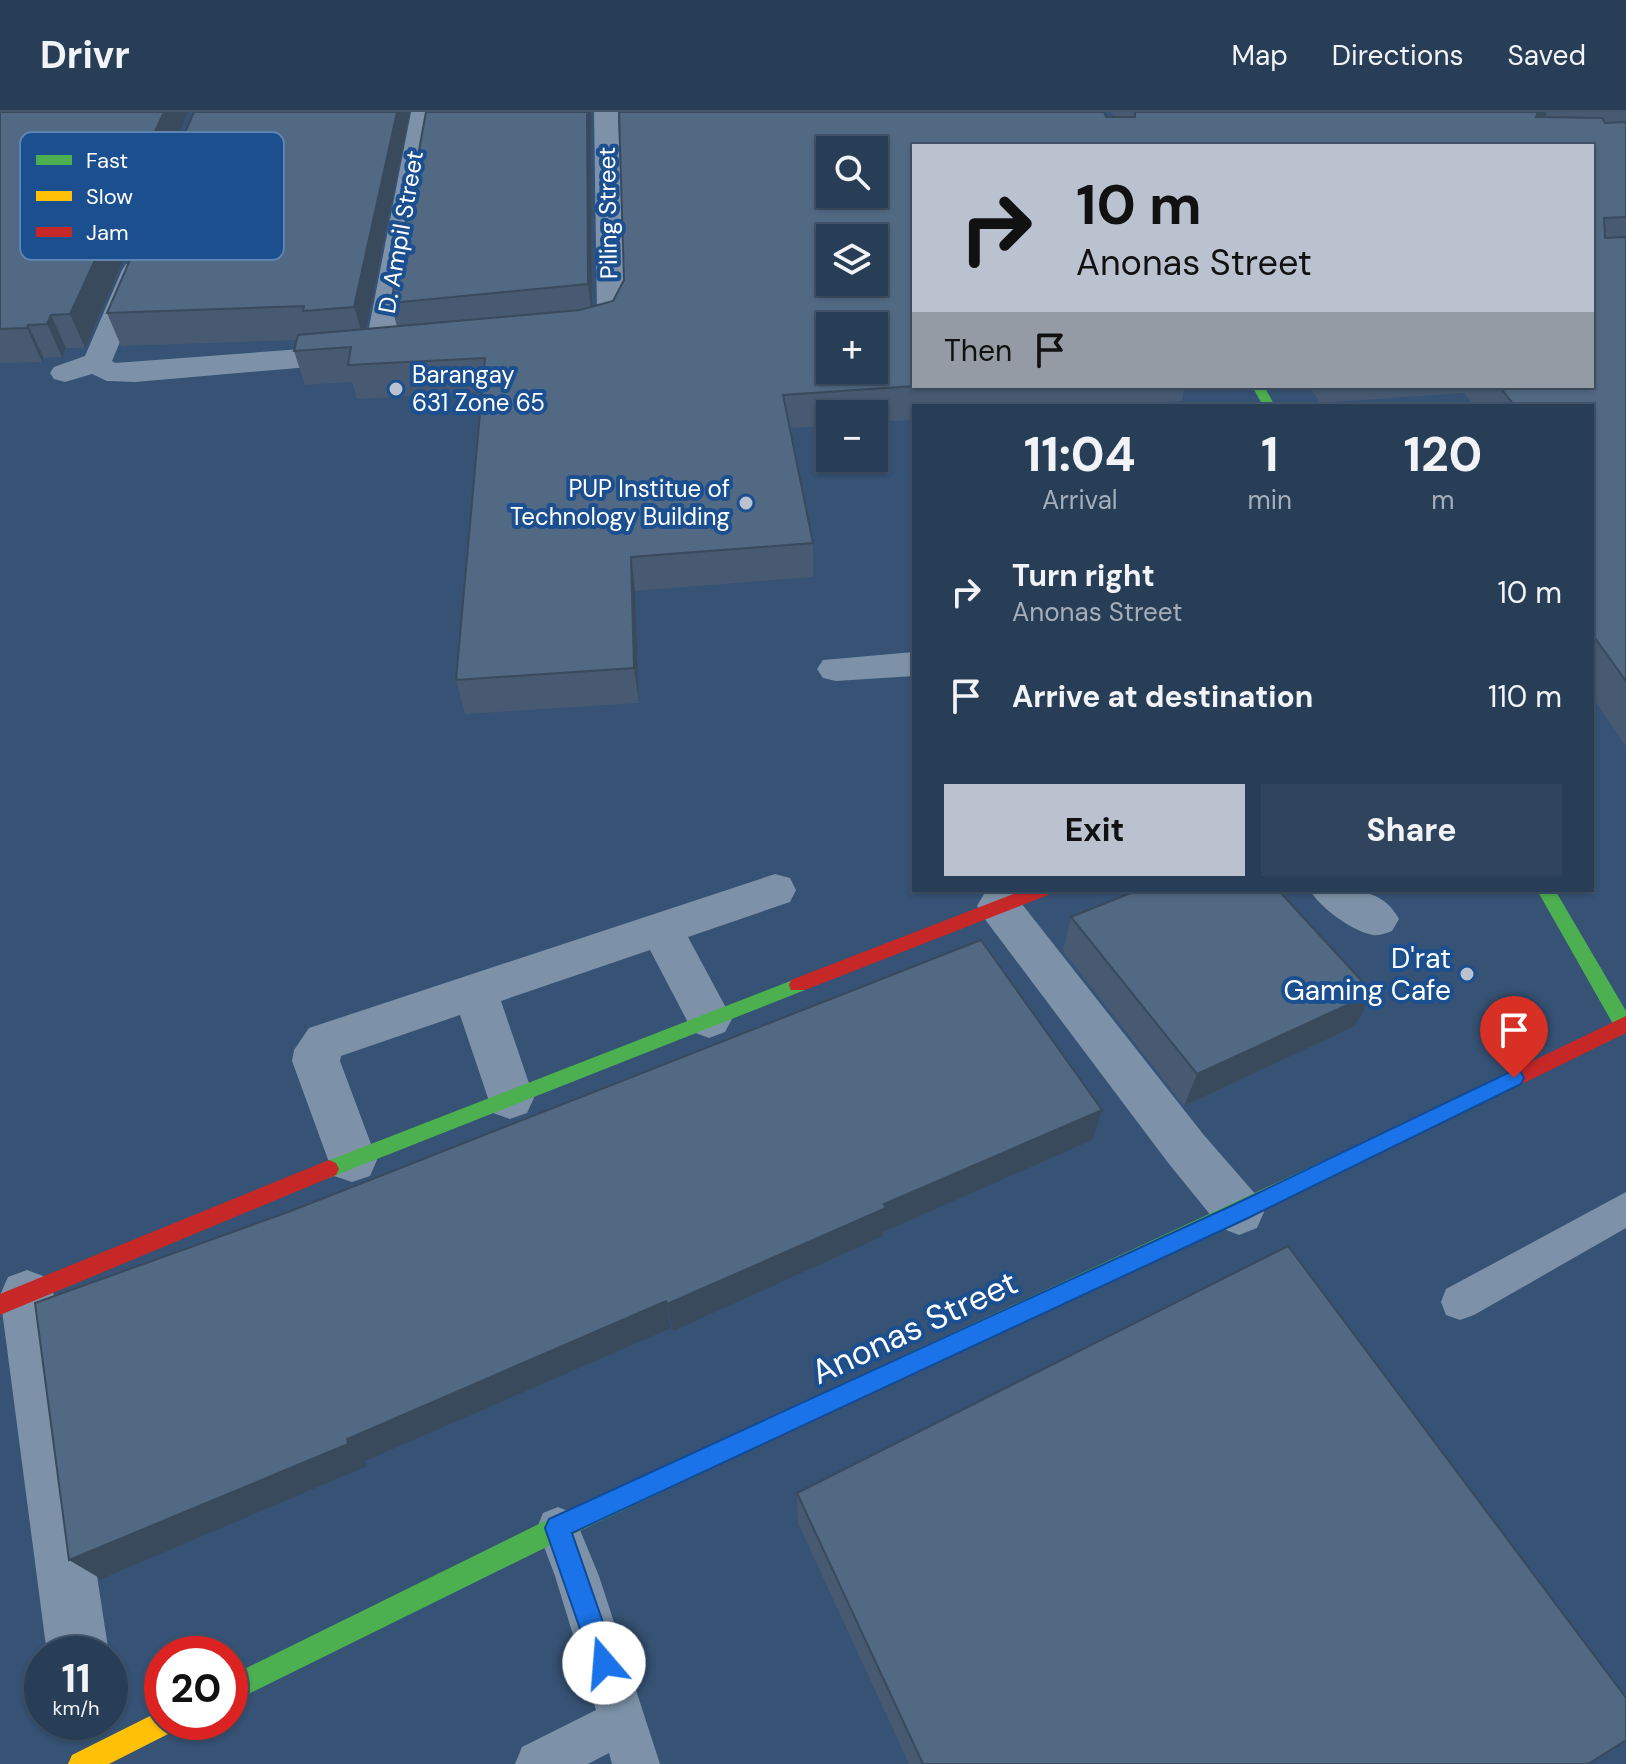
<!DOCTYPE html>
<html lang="en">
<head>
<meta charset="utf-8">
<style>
	body { margin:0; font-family:"DM Sans",sans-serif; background:#30455d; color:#f1f3f6; height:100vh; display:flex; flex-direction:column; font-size:30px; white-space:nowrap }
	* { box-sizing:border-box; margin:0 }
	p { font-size:26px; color:#a5aeba }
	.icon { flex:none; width:44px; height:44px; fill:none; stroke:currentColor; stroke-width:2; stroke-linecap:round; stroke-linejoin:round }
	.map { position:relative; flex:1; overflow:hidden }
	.details { position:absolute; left:912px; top:292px; width:682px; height:488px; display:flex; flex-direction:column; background:#283e57; border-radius:0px; box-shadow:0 2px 6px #0004,0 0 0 2px #44576d }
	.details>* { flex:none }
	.hud { position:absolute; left:912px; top:32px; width:682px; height:244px; border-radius:0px; box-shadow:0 2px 6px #0004,0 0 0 2px #44576d; background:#b9c2ce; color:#111; overflow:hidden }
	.fabs { position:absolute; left:816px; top:24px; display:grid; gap:16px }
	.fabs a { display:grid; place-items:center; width:72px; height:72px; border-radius:0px; background:#283e57; box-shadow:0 2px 6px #0004,0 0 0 2px #44576d; font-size:40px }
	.speed { position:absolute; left:24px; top:1524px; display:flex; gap:16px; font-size:40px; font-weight:700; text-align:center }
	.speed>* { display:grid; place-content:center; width:104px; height:104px; border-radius:50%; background:#283e57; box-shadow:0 2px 6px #0004,0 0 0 2px #44576d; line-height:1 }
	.speed small { font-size:20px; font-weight:400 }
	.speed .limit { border:12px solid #d22; background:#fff; color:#111 }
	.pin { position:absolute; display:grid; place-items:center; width:68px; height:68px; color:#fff; margin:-82px -34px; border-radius:50% 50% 50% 0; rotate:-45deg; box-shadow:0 0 8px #0007 }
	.pin .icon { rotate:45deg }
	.me { position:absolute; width:88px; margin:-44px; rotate:342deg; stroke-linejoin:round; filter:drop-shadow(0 0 6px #0008) }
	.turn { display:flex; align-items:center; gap:28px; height:168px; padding:0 32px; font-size:36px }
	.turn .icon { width:104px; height:104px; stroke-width:2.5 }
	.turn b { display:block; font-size:56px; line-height:68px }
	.then { display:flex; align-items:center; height:76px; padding:0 32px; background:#0003; gap:16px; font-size:30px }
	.eta { display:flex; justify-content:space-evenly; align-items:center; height:136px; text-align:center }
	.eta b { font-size:48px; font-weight:700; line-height:56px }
	.primary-button { display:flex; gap:16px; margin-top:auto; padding:16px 32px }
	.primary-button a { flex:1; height:92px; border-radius:0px; background:#b9c2ce; color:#111; font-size:32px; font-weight:700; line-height:92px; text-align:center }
	.primary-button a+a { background:#30455d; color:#f1f3f6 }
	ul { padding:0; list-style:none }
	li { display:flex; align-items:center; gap:24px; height:104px; padding:0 32px }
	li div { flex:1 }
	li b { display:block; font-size:30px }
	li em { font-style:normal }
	header { display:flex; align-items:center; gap:48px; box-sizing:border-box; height:112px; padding:0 40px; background:#283e57; border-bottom:2px solid #44576d }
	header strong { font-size:38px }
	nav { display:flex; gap:44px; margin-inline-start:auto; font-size:28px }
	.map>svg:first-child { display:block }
</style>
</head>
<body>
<header>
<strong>Drivr</strong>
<nav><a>Map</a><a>Directions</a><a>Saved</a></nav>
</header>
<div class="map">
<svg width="1626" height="1652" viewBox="0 0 1626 1652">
	<rect width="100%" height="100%" fill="#365274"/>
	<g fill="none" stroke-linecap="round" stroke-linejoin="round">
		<!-- lane -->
		<path fill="#7d92a8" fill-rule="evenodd" d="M 1626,1080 L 1626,1116 L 1474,1203 L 1460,1208 L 1446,1203 L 1441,1190 L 1446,1177 Z
			M 558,1395 L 573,1401 L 599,1464 L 660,1652 L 612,1652 L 609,1641 L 588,1652 L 515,1652 L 522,1635 L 596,1598 L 555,1464 L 537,1416 L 543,1401 Z"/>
		<!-- street -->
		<path fill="#7d92a8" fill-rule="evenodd" d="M 411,0 L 435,0 L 394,240 L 389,246 L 379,249 L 368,246 L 356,251 L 135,270 L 107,269 L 92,262 L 65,270 L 54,267 L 50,261 L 54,255 L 85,244 L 122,158 L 126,152 L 146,152 L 150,158 L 112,249 L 115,251 L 356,233 L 365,236 Z
			M 594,0 L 618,0 L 625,201 L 616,220 L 572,230 L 562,227 L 558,221 L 562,215 L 594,208 L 597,201 Z
			M 914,540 L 914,564 L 836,569 L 823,566 L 817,557 L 823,548 Z
			M 775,762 L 790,766 L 796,778 L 790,790 L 688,825 L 732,907 L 725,920 L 709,926 L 693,920 L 650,838 L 501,889 L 534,986 L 527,1001 L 510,1007 L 493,1001 L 460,903 L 341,944 L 340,949 L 377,1048 L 370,1064 L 352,1070 L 334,1064 L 292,949 L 294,938 L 309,916 Z
			M 1001,778 L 1014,782 L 1203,1022 L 1257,1084 L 1264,1100 L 1257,1116 L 1239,1123 L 1221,1116 L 1169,1052 L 984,806 L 977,794 L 984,782 Z
			M 1310,778 C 1343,778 1380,772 1399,807 L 1392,819 C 1386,821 1380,824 1373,823 C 1352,819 1320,796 1310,778 Z
			M 27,1158 L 46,1165 L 54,1183 L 109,1542 L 47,1542 L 0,1183 L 8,1165 Z"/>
		<!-- fast -->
		<path fill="#4caf50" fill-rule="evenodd" d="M 1252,274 L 1264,274 L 1275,294 L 1263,294 Z
			M 1537,778 L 1555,778 L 1626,899 L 1626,920 L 1617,919 Z
			M 798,866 L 805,868 L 807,873 L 805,878 L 329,1066 L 322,1063 L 319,1057 L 322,1051 Z
			M 1392,1017 L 1399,1020 L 1402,1026 L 1399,1032 L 906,1266 L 898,1269 L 890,1266 L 887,1258 L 890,1250 Z
			M 711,1333 L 719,1337 L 723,1345 L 719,1353 L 567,1425 L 230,1591 L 230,1564 L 549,1407 Z"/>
		<!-- slow -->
		<path fill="#ffc107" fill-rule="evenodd" d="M 162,1598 L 162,1610 L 178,1610 L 174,1619 L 109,1652 L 68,1652 L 72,1643 Z"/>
		<!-- jam -->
		<path fill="#c62828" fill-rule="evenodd" d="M 1024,778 L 1051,778 L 1048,783 L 805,878 L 791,878 L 789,873 L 791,868 Z
			M 1626,904 L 1626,921 L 1399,1032 L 1392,1035 L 1385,1032 L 1382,1026 L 1385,1020 Z
			M 329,1048 L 336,1051 L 339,1057 L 336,1063 L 0,1203 L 0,1182 Z
			M 898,1247 L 906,1250 L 909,1258 L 906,1266 L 719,1353 L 711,1357 L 703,1353 L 699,1345 L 703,1337 Z"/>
	</g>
	<!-- wall -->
	<path fill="#475a72" d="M 0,0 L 188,0 L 85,236 L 66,236 L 62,245 L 44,246 L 42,250 L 0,251 Z
		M 410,0 L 366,217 L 397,215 L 391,191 L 426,0 L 591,0 L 592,195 L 613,189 L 1106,5 L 1114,5 L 1111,0 L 1626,0 L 1626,634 L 1592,585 L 1592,294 L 1474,294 L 1464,281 L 1320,291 L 1309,274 L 1592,274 L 1592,34 L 914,274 L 1185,274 L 1182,289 L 1112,294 L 914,294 L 914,308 L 874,310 L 874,302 L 830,302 L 830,314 L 790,316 L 813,431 L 813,465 L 635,479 L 639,591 L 465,602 L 456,568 L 482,280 L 357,287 L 352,270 L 305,273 L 294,239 L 297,228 L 121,234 L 107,201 Z
		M 1071,805 L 1355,914 L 1184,994 L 1063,839 Z
		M 797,1381 L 1588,1652 L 909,1652 L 798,1411 Z"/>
	<!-- shaded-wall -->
	<path fill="#394a5c" d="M 164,0 L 188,0 L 85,236 L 70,202 Z
		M 397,0 L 410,0 L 364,228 L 354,195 Z
		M 587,0 L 591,0 L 592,205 L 588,172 Z
		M 1538,0 L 1547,0 L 1538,24 L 1528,27 Z
		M 51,203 L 66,236 L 62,245 L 47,212 Z
		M 28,213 L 44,246 L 42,250 L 27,216 Z
		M 631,445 L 635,479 L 639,591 L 634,556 Z
		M 1373,881 L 1355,914 L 1184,994 L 1197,962 Z
		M 1102,998 L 1092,1028 L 883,1120 L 883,1124 L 673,1219 L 667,1192 L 884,1092 Z
		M 666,1189 L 671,1216 L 365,1349 L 367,1354 L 101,1467 L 69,1448 Z"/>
	<!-- building -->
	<path fill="#526984" stroke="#394a5c" stroke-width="2" fill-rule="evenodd" d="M 0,0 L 164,0 L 70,202 L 51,203 L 47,212 L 28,213 L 27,216 L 0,217 Z
		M 194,0 L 397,0 L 354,195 L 303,199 L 304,194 L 107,201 Z
		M 426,0 L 587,0 L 588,172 L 391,191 Z
		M 619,0 L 1104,0 L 1106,5 L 1135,5 L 1135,0 L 1538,0 L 1536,5 L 1602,6 L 1605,11 L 1626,10 L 1626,105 L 1604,106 L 1605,126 L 1626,125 L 1626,569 L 1592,522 L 1592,294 L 1515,294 L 1499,274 L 1592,274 L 1592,34 L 914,34 L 914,274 L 783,283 L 813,431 L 631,445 L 634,556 L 456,568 L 485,246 L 348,253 L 351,235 L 294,239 L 298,223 L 580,198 L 613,189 L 624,168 ZM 830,38 L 874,38 L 874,82 L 830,82 ZM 830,126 L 874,126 L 874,170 L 830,170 ZM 830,214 L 874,214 L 874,258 L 830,258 Z
		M 1138,778 L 1278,778 L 1373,881 L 1197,962 L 1071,805 Z
		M 981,828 L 1102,998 L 884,1092 L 886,1096 L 667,1192 L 666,1189 L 347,1327 L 348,1332 L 69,1448 L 35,1191 L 291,1099 Z
		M 1288,1134 L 1626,1586 L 1626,1628 L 1588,1652 L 923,1652 L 797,1381 Z"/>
	<!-- route -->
	<path fill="#1a73e8" stroke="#114b97" stroke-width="2" d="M 1514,958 L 1521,960 L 1524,966 L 1521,972 L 1246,1107 L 572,1421 L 617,1551 L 613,1560 L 604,1564 L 595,1560 L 545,1416 L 549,1407 L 1231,1094 Z"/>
	<!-- markers -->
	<g fill="#b9c2ce" stroke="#1b4f8f" stroke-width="3">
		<circle cx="396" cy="277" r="8"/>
		<circle cx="746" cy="391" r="8"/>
		<circle cx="1467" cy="862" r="8"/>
	</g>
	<g text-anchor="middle" stroke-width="8" stroke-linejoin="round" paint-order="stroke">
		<!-- far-street labels -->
		<g font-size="24" fill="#fff" stroke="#1b4f8f">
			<text transform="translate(608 101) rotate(-91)" y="8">Piling Street</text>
			<text transform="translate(401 120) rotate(-80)" y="8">D. Ampil Street</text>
		</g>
		<!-- far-poi labels -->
		<g font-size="24" fill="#fff" stroke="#1b4f8f" text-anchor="start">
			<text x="412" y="271">Barangay<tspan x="412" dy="28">631 Zone 65</tspan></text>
			<text x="730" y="385" text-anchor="end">PUP Institue of<tspan x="730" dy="28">Technology Building</tspan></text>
		</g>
		<!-- poi labels -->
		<g font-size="28" fill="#fff" stroke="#1b4f8f" text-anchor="end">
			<text x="1451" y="856">D'rat<tspan x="1451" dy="32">Gaming Cafe</tspan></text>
		</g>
		<!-- near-street labels -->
		<g font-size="34" fill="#fff" stroke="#1b4f8f">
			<text transform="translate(914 1215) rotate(-25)" y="12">Anonas Street</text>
		</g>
	</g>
	<!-- legend -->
	<rect x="20" y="20" width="264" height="128" rx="12" fill="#1b4f8f" stroke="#5f84b1" stroke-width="2"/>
	<rect x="36" y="43" width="36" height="10" fill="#4caf50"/>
	<rect x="36" y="79" width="36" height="10" fill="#ffc107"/>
	<rect x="36" y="115" width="36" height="10" fill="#c62828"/>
	<g font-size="22" fill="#fff">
		<text x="86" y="56">Fast</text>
		<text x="86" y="92">Slow</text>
		<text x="86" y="128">Jam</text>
	</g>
</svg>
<div class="fabs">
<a><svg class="icon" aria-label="search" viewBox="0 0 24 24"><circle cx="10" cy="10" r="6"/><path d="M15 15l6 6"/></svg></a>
<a><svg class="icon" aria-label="layers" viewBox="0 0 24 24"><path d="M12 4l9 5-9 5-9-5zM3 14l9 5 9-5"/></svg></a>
<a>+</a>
<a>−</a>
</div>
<div class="speed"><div>11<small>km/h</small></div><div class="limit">20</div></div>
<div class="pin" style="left:1514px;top:966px;background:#d93025"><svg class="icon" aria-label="arrive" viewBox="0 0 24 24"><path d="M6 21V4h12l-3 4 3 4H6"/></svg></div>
<svg class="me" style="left:604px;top:1551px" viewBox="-20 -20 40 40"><circle r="19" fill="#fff"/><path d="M0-13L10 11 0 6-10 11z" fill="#1a73e8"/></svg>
<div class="hud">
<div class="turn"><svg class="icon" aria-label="right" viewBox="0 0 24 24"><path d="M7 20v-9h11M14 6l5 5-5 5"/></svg><div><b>10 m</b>Anonas Street</div></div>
<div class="then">Then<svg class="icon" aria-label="arrive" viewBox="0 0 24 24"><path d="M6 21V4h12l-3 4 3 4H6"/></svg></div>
</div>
<section class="details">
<div class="eta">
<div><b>11:04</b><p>Arrival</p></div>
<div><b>1</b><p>min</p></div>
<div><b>120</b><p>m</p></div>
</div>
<ul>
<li><svg class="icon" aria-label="right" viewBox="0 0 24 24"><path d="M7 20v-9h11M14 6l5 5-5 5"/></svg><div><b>Turn right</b><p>Anonas Street</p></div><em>10 m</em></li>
<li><svg class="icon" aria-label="arrive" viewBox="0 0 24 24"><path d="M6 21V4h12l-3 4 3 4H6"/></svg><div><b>Arrive at destination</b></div><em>110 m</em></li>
</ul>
<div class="primary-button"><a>Exit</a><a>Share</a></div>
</section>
</div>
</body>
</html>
